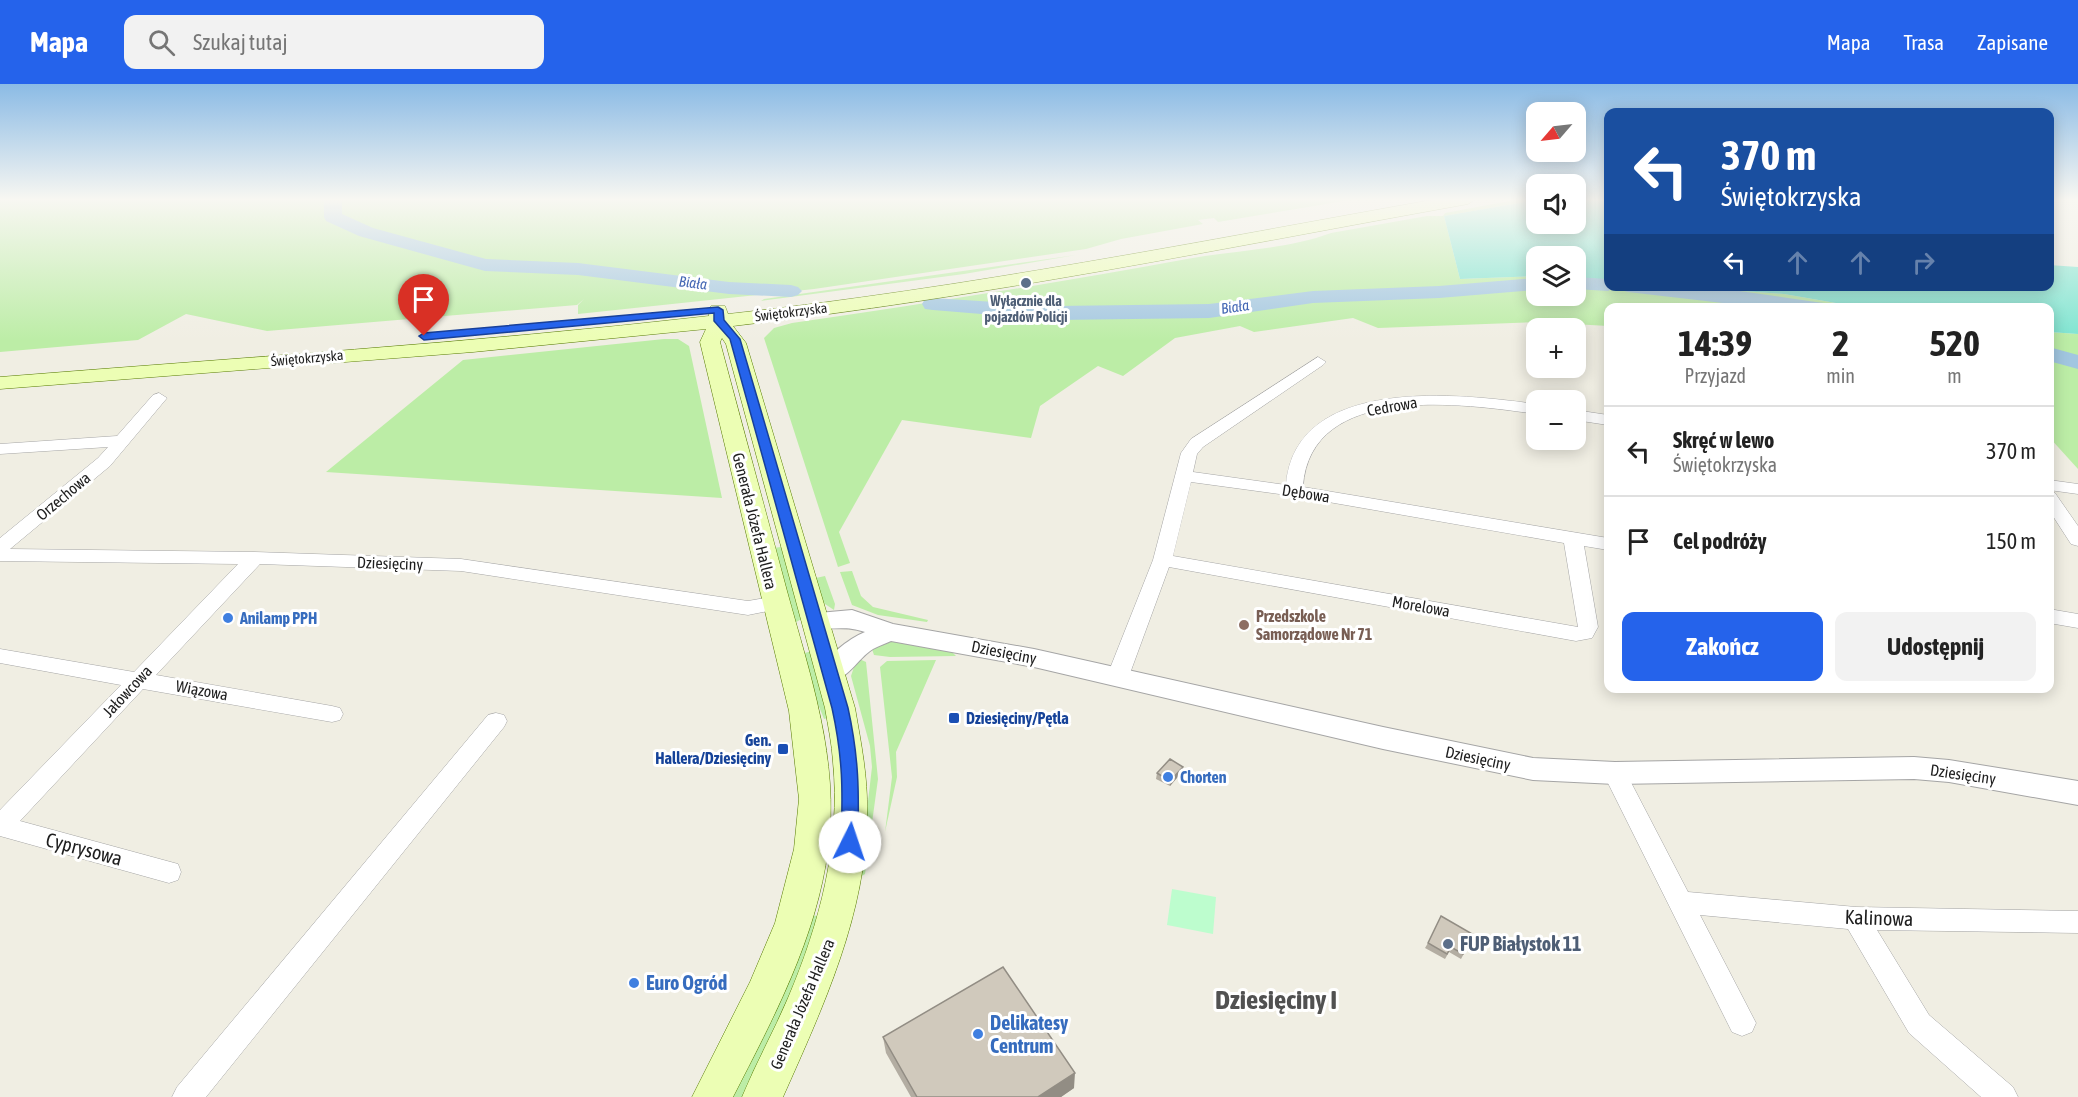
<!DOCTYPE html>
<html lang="pl">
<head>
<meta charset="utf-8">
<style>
	body { margin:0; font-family:"Asap Condensed",sans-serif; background:#f2f2f2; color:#222; height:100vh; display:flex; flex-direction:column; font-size:22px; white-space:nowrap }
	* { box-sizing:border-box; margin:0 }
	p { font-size:20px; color:#767676 }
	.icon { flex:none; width:33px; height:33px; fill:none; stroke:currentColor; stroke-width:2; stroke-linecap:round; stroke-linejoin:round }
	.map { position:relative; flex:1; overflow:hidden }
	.sheet { position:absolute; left:1604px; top:219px; width:450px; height:390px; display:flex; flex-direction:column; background:#fff; border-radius:12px; box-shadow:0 3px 15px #0003 }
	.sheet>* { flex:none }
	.hud { position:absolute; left:1604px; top:24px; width:450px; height:183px; border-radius:12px; box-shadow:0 3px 15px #0003; background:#1a4fa0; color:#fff; overflow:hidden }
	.needle { width:39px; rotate:242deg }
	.fabs { position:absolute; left:1526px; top:18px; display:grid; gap:12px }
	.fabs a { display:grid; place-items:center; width:60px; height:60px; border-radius:12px; background:#fff; box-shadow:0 3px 15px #0003; font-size:30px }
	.pin { position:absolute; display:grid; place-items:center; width:51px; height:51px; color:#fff; margin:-62px -26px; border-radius:50% 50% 50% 0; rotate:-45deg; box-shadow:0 0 6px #0007 }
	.pin .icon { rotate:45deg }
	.me { position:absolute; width:66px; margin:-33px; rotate:4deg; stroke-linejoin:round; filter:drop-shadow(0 0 4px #0008) }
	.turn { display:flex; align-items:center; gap:21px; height:126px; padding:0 18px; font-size:27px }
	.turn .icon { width:78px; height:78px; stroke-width:2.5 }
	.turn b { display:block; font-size:42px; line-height:51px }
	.lanes { display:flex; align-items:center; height:57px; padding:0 18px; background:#0003; justify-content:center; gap:30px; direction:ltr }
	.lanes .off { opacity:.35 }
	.eta { display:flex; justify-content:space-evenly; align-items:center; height:102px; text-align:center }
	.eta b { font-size:36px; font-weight:700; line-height:42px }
	.primary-button { display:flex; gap:12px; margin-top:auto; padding:12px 18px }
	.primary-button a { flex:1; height:69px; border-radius:12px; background:#2563eb; color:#fff; font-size:24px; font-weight:700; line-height:69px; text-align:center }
	.primary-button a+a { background:#f2f2f2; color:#222 }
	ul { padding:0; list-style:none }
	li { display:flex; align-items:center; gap:18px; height:90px; padding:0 18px; border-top:2px solid #e0e0e0 }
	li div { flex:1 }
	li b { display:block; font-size:22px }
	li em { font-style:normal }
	header { display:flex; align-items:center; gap:36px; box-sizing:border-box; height:84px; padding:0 30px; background:#2563eb; color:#fff }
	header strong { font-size:28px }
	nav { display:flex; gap:33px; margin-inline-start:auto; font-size:21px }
	.search { width:420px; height:54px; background:#f2f2f2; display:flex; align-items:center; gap:15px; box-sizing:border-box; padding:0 21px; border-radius:12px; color:#767676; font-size:22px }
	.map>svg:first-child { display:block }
</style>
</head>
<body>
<header>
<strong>Mapa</strong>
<div class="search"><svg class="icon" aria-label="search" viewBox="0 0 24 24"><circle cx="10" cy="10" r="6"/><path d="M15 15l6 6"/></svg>Szukaj tutaj</div>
<nav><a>Mapa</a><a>Trasa</a><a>Zapisane</a></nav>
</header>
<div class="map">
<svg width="2078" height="1013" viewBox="0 0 2078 1013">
	<rect width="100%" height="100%" fill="#f0eee3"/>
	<!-- grass -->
	<path fill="#bceda6" d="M 0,115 L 1356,115 L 1218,138 L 1214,134 L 1198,136 L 1203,140 L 1121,155 L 1086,165 L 814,205 L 578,230 L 578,221 L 584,215 L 577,221 L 267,247 L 186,230 L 138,256 L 0,268 Z
		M 1520,115 L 1536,116 L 1444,132 L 1460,195 L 1536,192 L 1536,212 L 1575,212 L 1575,193 L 1608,196 L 1608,202 L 1689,203 L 1784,210 L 1859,223 L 1758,224 L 1725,220 L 1726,223 L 1608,224 L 1608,242 L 1538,238 L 1378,244 L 1353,234 L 1254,248 L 1240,242 L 1175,254 L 1123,292 L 1098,282 L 1040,322 L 1031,354 L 902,336 L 839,448 L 850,479 L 838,483 L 764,254 L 774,244 L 792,239 C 924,220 1056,199 1187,175 C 1235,166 1285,166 1331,149 L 1427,132 L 1443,132 L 1445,129 Z
		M 1076,171 L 964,190 L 761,217 L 764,215 Z
		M 2049,248 L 2078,250 L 2078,385 L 2049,353 Z
		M 664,255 L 678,255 L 689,262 L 722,414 L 326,388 L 463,276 Z
		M 781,463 L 803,534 L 793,540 L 773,464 Z
		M 852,487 L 861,512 L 873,523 L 928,536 L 927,538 L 878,531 L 852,521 L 840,488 Z
		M 825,492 L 835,520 L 834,526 L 822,518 L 816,494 Z
		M 895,557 L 952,568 L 956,572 L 890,573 L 874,571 L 871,562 Z
		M 812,567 L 830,633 L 824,635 L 809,598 L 801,570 Z
		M 857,574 L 866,578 L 878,695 L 865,790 L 859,794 L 872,683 L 870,662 L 851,592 Z
		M 936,576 L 896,668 L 897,693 L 885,748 L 892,693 L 880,583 L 887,577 Z
		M 810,831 L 818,832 L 808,877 L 746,1013 L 729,1013 Z"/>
	<!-- park -->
	<path fill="#bdfdce" d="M 1172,805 L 1216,813 L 1213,850 L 1167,841 Z"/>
	<!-- pitch -->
	<path fill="#7ce4d0" d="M 1575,115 L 1608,115 L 1608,196 L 1575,193 L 1575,172 L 1536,172 L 1536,192 L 1460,195 L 1444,132 L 1536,116 L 1536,140 L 1575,140 Z
		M 2049,181 L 2078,183 L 2078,250 L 2049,248 L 2049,224 L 1859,223 L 1784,210 L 1689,203 L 2049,202 Z"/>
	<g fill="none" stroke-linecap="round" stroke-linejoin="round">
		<!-- river -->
		<path fill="#a1c6e0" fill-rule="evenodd" d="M 324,115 L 342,115 L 342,130 L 373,144 L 486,175 L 578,179 L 729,198 L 791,201 L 798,203 L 802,207 L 798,211 L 791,213 L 729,210 L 578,191 L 485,187 L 359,152 L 326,137 L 324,133 Z
			M 1575,193 L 1608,195 L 1608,202 L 1617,202 L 1608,207 L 1575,205 Z
			M 1536,194 L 1536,206 L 1439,214 L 1313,219 L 1209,234 L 1056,236 L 933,226 L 925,225 L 922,220 L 925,215 L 933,214 L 1056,222 L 1209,220 L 1313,207 L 1439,202 Z
			M 1618,202 L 1705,202 L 1816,218 L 1824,219 L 1826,224 L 1766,224 L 1628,208 L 1621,206 Z
			M 2049,263 L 2078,271 L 2078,285 L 2049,277 Z"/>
		<!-- minor casing -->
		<g stroke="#a5a5a5" stroke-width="1">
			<path id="minor" d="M 1318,273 L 1326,278 L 1323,281 L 1203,363 L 1197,370 L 1193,388 L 1286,401 C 1295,290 1461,310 1536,320 L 1536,330 C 1465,320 1310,297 1303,403 L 1608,454 L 1608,466 L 1584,462 L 1598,543 L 1592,554 L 1576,557 L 1169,483 L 1129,592 L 1125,597 L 1118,600 L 1111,597 L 1107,592 L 1153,476 L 1181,369 L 1191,355 ZM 1191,398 L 1294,412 L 1564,459 L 1578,543 L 1173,472 Z
				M 159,309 L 167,314 L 110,382 L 10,465 L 255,468 L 461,475 L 748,517 L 776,512 L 783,514 L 786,519 L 783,524 L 748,531 L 461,487 L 260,480 L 156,591 L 332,622 L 340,624 L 343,630 L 340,636 L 332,638 L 143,605 L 20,737 L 178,780 L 181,788 L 178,796 L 169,799 L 0,752 L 0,726 L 121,601 L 0,579 L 0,565 L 134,588 L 238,480 L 0,477 L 0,454 L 98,374 L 108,363 L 0,370 L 0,360 L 117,352 L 153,311 Z
				M 1575,326 L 1608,331 L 1608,341 L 1575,336 Z
				M 2049,396 L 2078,400 L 2078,410 L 2049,406 Z
				M 2049,408 L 2055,409 L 2078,442 L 2078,462 L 2071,460 L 2049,426 Z
				M 2049,525 L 2078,530 L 2078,544 L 2049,539 Z
				M 496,629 L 504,631 L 507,637 L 504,643 L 206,1013 L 172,1013 L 177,1003 L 488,631 Z
				M 1615,680 L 1623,683 L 1688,808 L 1856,823 L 2078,827 L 2078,849 L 1877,846 L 1929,931 L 2013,1003 L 2018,1013 L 1981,1013 L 1909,949 L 1848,845 L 1700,831 L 1756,939 L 1752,948 L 1742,952 L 1732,948 L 1603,689 L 1607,683 Z"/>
		</g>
		<!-- tertiary casing -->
		<g stroke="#a5a5a5" stroke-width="2">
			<path id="tertiary" d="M 852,526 L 893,540 L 1034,565 L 1383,643 L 1533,674 L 1615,678 L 1914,673 L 1949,676 L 2078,697 L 2078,721 L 1949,698 L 1914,695 L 1615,700 L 1533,696 L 1383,665 L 1034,583 L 891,557 C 885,560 878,562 873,565 C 855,576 845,603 821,596 L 817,589 C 826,573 848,555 865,548 C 843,540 828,548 807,542 L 804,536 L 807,530 Z"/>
		</g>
		<!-- secondary casing -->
		<g stroke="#567a00" stroke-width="1">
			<path id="secondary" d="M 1437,115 L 1476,115 L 1468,120 C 1224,164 980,214 733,242 L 746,259 L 855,624 C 861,659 868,693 867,729 C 867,829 823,923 783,1013 L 742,1013 C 756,979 774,947 788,914 C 820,839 841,759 833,678 C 832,660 828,642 825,624 L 726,260 L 722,254 L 720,258 C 742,341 765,424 787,507 C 810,591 840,676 828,765 C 817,853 773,935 733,1013 L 692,1013 L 750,898 L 775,839 L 794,765 L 799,715 L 789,627 L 700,258 L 706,245 L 473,268 L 0,305 L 0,293 C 236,274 473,259 709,232 L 708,226 L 711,222 L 725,222 L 728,230 C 966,204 1202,157 1437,115 Z"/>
		</g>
		<!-- minor -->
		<use href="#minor" fill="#fff" fill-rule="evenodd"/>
		<!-- tertiary -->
		<use href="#tertiary" fill="#fff" fill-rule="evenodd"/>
		<!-- secondary -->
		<use href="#secondary" fill="#ecfeb4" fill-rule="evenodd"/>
	</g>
	<!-- wall -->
	<path fill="#b3ada2" d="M 1183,683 L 1182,688 L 1170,702 L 1156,695 L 1157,689 Z
		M 1474,851 L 1461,875 L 1449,868 L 1445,875 L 1425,864 L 1428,859 Z
		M 883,953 L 1074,1004 L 1061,1013 L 911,1013 L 886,969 Z"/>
	<!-- shaded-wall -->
	<path fill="#928d84" d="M 1183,683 L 1182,688 L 1170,702 L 1170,697 Z
		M 1075,989 L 1074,1004 L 1061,1013 L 1038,1013 Z"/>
	<!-- building -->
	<path fill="#d0c9bc" stroke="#928d84" stroke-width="1.5" d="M 1170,675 L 1183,683 L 1170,697 L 1157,689 Z
		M 1441,832 L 1474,851 L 1463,870 L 1451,863 L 1447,870 L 1428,859 Z
		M 1003,883 L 1075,989 L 1038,1013 L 917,1013 L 883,953 Z"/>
	<!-- sky -->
	<linearGradient id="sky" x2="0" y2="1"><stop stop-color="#8bbbe5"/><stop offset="0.45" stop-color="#f8f7f2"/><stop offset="1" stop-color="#f8f7f2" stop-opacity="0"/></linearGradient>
	<rect width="2078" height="257" fill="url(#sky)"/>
	<!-- route -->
	<path fill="#2563eb" stroke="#184099" stroke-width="1.5" d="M 718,223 L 723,226 L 724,236 L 740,255 L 848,624 C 859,674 859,707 858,758 L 856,763 L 850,765 L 844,763 L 841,758 C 843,707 843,674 832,624 L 730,255 L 714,237 L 714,229 L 424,256 L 419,252 L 424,249 Z"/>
	<!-- markers -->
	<g fill="#5c6f8a" stroke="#fff" stroke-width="2">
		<circle cx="1026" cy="199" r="6"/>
		<circle cx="1448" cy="860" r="6"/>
	</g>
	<g fill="#3f7fe0" stroke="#fff" stroke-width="2">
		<circle cx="228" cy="534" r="6"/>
		<circle cx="1168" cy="693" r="6"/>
		<circle cx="634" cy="899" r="6"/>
		<circle cx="978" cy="950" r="6"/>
	</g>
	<circle fill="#8d6e63" stroke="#fff" stroke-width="2" cx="1244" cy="541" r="6"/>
	<g fill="#1a4fb4" stroke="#fff" stroke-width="2">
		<rect x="948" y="628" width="12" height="12" rx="3"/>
		<rect x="777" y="659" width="12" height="12" rx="3"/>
	</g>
	<g text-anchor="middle" stroke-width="6" stroke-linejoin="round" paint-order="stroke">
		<!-- far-service labels -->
		<g font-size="14" font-weight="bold" fill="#4e5e75" stroke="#fff">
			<text x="1026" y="222">Wyłącznie dla<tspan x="1026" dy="16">pojazdów Policji</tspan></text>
		</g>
		<!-- far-street labels -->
		<g font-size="14" fill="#1e1e1e" stroke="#fff">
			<text transform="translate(791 228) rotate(-7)" y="5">Świętokrzyska</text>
			<text transform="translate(307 274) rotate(-5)" y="5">Świętokrzyska</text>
		</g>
		<!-- far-water labels -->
		<g font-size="15" font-style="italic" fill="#4467b4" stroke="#fff">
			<text transform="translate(693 199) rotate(7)" y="5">Biała</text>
			<text transform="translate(1235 223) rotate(-8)" y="5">Biała</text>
		</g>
		<!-- street labels -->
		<g font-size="16" fill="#1e1e1e" stroke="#fff">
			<text transform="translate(1392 322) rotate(-10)" y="6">Cedrowa</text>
			<text transform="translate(1306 409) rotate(9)" y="6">Dębowa</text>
			<text transform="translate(63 412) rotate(-40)" y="6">Orzechowa</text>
			<text transform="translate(755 437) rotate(76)" y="6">Generała Józefa Hallera</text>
			<text transform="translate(390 479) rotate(2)" y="6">Dziesięciny</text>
			<text transform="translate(1421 522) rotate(10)" y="6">Morelowa</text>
			<text transform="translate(1004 568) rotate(11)" y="6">Dziesięciny</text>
			<text transform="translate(202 606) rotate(10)" y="6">Wiązowa</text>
			<text transform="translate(127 607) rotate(-47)" y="6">Jałowcowa</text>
			<text transform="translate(1478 674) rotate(12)" y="6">Dziesięciny</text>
			<text transform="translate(1963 690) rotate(8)" y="6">Dziesięciny</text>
			<text transform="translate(802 920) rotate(-67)" y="6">Generała Józefa Hallera</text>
		</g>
		<!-- education labels -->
		<g font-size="16" font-weight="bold" fill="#785e54" stroke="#fff" text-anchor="start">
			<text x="1256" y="538">Przedszkole<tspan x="1256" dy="18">Samorządowe Nr 71</tspan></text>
		</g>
		<!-- shop labels -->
		<g font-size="16" font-weight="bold" fill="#366cbe" stroke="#fff" text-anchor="start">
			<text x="240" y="540">Anilamp PPH</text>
			<text x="1180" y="699">Chorten</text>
		</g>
		<!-- transit labels -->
		<g font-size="16" font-weight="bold" fill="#164399" stroke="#fff" text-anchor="start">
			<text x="966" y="640">Dziesięciny/Pętla</text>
			<text x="771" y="662" text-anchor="end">Gen.<tspan x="771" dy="18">Hallera/Dziesięciny</tspan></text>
		</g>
		<!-- near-street labels -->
		<g font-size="20" fill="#1e1e1e" stroke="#fff">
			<text transform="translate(84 765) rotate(15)" y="7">Cyprysowa</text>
			<text transform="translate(1879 834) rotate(2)" y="7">Kalinowa</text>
		</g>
		<!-- near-service labels -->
		<g font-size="20" font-weight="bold" fill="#4e5e75" stroke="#fff" text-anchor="start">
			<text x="1460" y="867">FUP Białystok 11</text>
		</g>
		<!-- near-shop labels -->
		<g font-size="20" font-weight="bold" fill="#366cbe" stroke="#fff" text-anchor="start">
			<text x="646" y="906">Euro Ogród</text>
			<text x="990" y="946">Delikatesy<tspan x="990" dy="23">Centrum</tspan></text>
		</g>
		<!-- near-district labels -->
		<g font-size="27" font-weight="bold" fill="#515151" stroke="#fff">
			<text x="1276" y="925">Dziesięciny I</text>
		</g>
	</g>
</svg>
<div class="fabs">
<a><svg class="needle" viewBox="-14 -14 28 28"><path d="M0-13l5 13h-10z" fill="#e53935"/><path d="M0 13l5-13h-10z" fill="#767676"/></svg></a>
<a><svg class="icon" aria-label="sound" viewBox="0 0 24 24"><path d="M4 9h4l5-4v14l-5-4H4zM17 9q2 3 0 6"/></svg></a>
<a><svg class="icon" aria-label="layers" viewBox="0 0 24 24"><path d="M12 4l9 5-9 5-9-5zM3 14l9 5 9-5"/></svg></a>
<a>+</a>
<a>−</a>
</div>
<div class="pin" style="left:424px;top:252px;background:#d93025"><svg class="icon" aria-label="arrive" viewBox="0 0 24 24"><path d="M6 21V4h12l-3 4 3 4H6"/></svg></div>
<svg class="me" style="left:850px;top:758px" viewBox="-20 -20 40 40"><circle r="19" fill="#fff"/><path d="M0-13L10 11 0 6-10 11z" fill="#2563eb"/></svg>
<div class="hud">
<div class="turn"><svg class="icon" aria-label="left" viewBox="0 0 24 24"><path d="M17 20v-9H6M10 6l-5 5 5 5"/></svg><div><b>370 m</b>Świętokrzyska</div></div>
<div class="lanes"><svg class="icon" aria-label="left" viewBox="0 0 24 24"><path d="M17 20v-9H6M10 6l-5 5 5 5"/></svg><svg class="icon off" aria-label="ahead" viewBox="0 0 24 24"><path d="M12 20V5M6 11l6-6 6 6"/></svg><svg class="icon off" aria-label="ahead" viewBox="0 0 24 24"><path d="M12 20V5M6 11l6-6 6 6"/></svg><svg class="icon off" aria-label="right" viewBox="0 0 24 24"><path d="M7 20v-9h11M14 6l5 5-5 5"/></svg></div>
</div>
<section class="sheet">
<div class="eta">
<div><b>14:39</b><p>Przyjazd</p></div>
<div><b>2</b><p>min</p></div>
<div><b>520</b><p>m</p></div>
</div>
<ul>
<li><svg class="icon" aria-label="left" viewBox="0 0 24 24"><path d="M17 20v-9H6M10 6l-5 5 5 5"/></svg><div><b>Skręć w lewo</b><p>Świętokrzyska</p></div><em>370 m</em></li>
<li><svg class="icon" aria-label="arrive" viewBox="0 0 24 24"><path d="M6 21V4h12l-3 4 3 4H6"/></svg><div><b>Cel podróży</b></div><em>150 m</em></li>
</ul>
<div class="primary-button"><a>Zakończ</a><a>Udostępnij</a></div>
</section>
</div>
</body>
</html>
